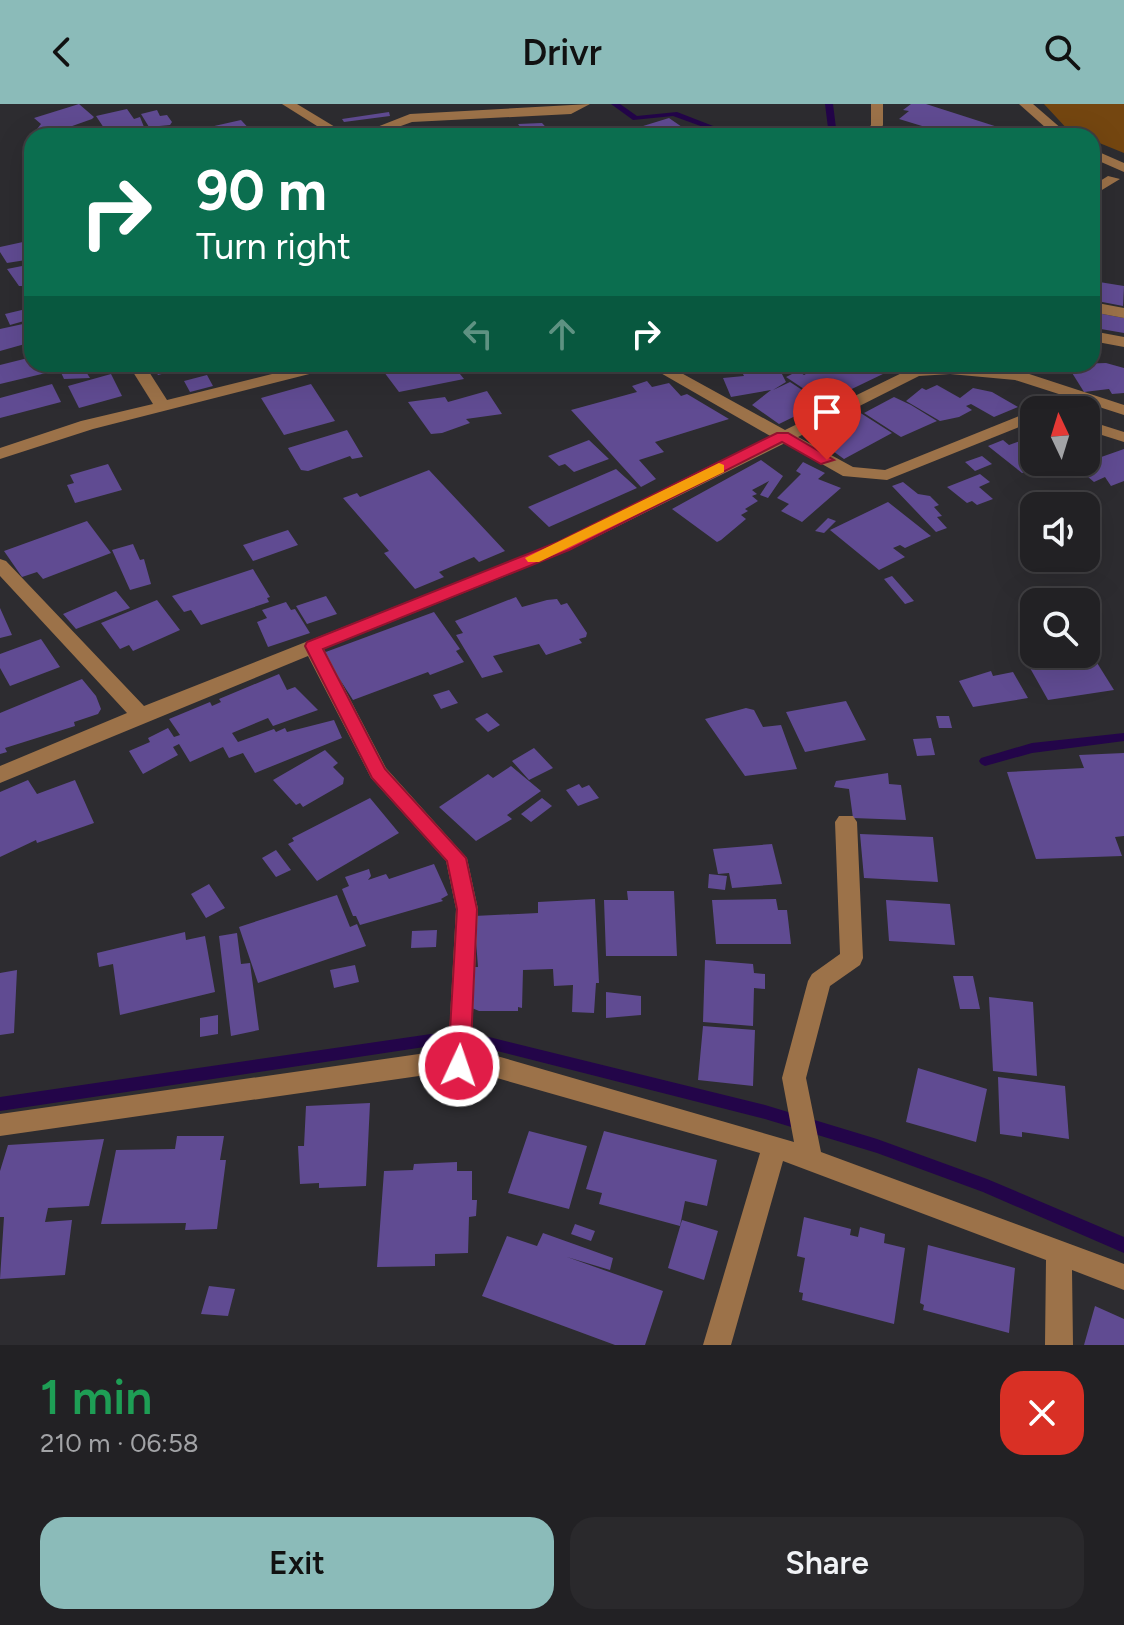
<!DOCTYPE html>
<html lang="en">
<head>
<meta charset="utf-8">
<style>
	body { margin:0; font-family:Figtree,sans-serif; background:#2a292c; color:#f1f3f6; height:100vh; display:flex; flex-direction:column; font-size:30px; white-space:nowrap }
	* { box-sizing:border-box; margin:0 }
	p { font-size:26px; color:#a2a3a6 }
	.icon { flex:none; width:44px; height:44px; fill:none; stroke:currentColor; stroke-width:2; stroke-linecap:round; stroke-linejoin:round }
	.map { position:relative; height:1241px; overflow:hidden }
	.side { display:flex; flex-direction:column; background:#222124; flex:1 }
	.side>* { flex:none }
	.top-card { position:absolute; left:24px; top:24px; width:1076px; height:244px; border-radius:24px; box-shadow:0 8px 32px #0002,0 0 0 2px #3f3e41; background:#0b6e4f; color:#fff; overflow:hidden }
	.needle { width:52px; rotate:356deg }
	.tools { position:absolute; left:1020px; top:292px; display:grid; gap:16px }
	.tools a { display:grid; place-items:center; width:80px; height:80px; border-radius:16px; background:#222124; box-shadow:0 8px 32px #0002,0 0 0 2px #3f3e41; font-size:40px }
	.pin { position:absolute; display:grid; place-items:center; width:68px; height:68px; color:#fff; margin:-82px -34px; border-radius:50% 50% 50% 0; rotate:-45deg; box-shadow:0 0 8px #0007 }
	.pin .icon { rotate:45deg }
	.me { position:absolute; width:88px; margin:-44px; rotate:3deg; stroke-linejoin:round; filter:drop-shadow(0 0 6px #0008) }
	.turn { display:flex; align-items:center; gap:28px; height:168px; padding:0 40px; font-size:36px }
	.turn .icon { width:104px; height:104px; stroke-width:2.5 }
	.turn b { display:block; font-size:56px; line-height:68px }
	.lanes { display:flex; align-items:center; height:76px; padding:0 40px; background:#0003; justify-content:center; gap:40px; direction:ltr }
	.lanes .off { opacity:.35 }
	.round { display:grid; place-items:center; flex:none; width:84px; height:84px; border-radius:24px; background:#2a292c }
	.headline { display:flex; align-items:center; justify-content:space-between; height:136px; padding:0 40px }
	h1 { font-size:48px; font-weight:600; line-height:60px; color:#1e9e55 }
	.button { display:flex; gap:16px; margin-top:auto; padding:16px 40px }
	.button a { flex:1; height:92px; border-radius:24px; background:#8bbbb9; color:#111; font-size:32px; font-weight:600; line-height:92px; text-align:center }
	.button a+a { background:#2a292c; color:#f1f3f6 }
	header { display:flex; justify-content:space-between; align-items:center; height:104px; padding:0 40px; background:#8bbbb9; color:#111; font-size:36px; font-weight:600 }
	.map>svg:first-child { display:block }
</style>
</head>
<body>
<header><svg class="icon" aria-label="back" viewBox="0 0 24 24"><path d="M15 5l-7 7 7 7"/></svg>Drivr<svg class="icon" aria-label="search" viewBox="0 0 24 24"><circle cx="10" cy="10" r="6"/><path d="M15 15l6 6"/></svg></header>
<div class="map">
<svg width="1124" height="1241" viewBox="0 0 1124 1241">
	<rect width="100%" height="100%" fill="#2d2c30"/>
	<!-- forest -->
	<path fill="#744610" d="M 1044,0 L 1124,0 L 1124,49 L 1092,36 L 1092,32 L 1070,28 Z"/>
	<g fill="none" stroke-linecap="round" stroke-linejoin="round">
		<!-- stream -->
		<path fill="#230549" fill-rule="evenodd" d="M 611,0 L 620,0 L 637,12 L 677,8 L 739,32 L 728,32 L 673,12 L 633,16 Z
			M 825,0 L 833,0 L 837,32 L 829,32 Z
			M 1124,629 L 1124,637 L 1032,649 L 985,662 L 981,660 L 979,657 L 981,654 L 1032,639 Z
			M 431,930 L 489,933 L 765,1001 L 877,1035 L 987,1075 L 1124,1133 L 1124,1149 L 983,1088 L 877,1049 L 765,1015 L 489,945 L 431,942 L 0,1007 L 0,993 Z"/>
	</g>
	<!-- building -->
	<path fill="#604b92" d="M 79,0 L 94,13 L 92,15 L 44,32 L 37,25 L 41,20 L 34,14 Z
		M 911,0 L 926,0 L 1026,32 L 955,32 L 899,15 L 909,7 L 903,6 Z
		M 127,5 L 134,15 L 140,13 L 146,28 L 121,32 L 113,25 L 106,27 L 96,12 Z
		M 157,6 L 160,12 L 167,11 L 172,18 L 170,21 L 149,23 L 141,10 Z
		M 389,8 L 390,12 L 344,18 L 342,15 Z
		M 669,14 L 695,32 L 614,32 L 614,31 Z
		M 241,16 L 253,29 L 207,32 L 201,25 Z
		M 542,19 L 554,32 L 527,32 L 518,20 Z
		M 442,22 L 446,32 L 406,32 L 404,28 Z
		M 479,22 L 485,32 L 450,32 L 447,27 Z
		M 493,26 L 495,29 L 514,26 L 520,31 L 488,32 L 484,28 Z
		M 32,136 L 32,155 L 7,159 L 0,148 L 0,143 Z
		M 32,160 L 32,180 L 25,182 L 19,182 L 7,165 Z
		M 1093,177 L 1124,182 L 1123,202 L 1092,196 L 1092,188 L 1096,185 L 1092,185 Z
		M 26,205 L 31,215 L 10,221 L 5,210 Z
		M 1097,209 L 1124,214 L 1124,229 L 1095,224 Z
		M 32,218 L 32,238 L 0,247 L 0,225 Z
		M 32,253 L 32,260 L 42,260 L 46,269 L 0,280 L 0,261 Z
		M 1106,259 L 1124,264 L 1124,289 L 1112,290 L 1109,285 L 1084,288 L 1069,264 L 1077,264 L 1077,260 Z
		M 57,260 L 81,260 L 90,274 L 64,275 Z
		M 151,260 L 195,260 L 195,261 L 158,271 Z
		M 378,260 L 452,260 L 464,275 L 399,288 Z
		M 770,260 L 785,260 L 788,267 L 781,268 L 786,278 L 773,286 L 790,278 L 822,299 L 779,320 L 752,301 L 771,286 L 731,293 L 723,274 L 744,272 L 740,264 L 767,261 L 774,269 Z
		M 845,260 L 871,260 L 885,269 L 831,295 L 819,295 L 786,273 L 798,267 L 804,271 L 821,262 Z
		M 111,270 L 122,292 L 79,304 L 68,282 Z
		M 207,271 L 213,282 L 190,288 L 184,277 Z
		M 647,277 L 652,283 L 669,279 L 681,292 L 687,290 L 729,315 L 655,338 L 664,348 L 639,356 L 656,375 L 641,383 L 571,306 L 637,288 L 632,282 Z
		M 52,280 L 61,298 L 0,314 L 0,294 Z
		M 311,280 L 335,317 L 284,331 L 261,294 Z
		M 937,281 L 960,294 L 973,284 L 992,288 L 1018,303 L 994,313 L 971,300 L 966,302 L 972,306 L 959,313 L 940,317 L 906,297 L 922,284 L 926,286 Z
		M 487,287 L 502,310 L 466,315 L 470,319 L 442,329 L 431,330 L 408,298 L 445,293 L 448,298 Z
		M 894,293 L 911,301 L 937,317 L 901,333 L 864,309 Z
		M 859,308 L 892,329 L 844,355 L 812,332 Z
		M 347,326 L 363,353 L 352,355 L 350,352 L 308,367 L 301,366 L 288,344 Z
		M 1034,332 L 1034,358 L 1060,358 L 1022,369 L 988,342 L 1003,336 L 1009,341 Z
		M 589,336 L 609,355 L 574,368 L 565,360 L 559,362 L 548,352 Z
		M 1124,345 L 1124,377 L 1111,382 L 1105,373 L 1094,378 L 1080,366 L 1091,362 L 1087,358 Z
		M 982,352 L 992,360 L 975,367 L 965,358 Z
		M 761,356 L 783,372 L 768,394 L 760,391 L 769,377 L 752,386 L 757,390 L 752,392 L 758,397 L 745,405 L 748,407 L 741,411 L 746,415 L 721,436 L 717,438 L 672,405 Z
		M 803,358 L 825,369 L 818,375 L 841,384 L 802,418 L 781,407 L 789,400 L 777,394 L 801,370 L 796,367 Z
		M 108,360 L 122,386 L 75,399 L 67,381 L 74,379 L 70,371 Z
		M 616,365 L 637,384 L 549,423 L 528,403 Z
		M 429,366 L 505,447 L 479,458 L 474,453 L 439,468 L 444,473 L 415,485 L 384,449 L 389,447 L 343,394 L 357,389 L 360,393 Z
		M 980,370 L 990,378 L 979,383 L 993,395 L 977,401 L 972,397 L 967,399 L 947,383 Z
		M 903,378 L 918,390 L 930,392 L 939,401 L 934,403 L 942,412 L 937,413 L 947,424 L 936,428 L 892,382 Z
		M 888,398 L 931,432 L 905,444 L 900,441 L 893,444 L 905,453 L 879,466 L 830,426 Z
		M 828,414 L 836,417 L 824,429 L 815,427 Z
		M 87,417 L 111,449 L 43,475 L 37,468 L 22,473 L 4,447 Z
		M 288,426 L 298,441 L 253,457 L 243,441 Z
		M 133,440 L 140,456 L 144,455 L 151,480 L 130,486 L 112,446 Z
		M 253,465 L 270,493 L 267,494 L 269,498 L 201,521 L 191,506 L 184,508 L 172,492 Z
		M 892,472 L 914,497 L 905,500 L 884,475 Z
		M 116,487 L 130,504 L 76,525 L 63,510 Z
		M 326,492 L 337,510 L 307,520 L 296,502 Z
		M 516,493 L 522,503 L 547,496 L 557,495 L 561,501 L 567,499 L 587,529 L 586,533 L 579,535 L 582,539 L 546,551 L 539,540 L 493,552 L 503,568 L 482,574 L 456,531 L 463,529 L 455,517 Z
		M 157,496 L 180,526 L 133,547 L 129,541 L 120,545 L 101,519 Z
		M 286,498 L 291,506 L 295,505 L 310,529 L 268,543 L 257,518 L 267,514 L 262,506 Z
		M 0,504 L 12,531 L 0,534 Z
		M 434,508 L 460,545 L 456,547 L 464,558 L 430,571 L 428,568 L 353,596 L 323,549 Z
		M 41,535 L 60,563 L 10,582 L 0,564 L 0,550 Z
		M 1094,554 L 1114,586 L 1048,596 L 1030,564 L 1058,556 L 1059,559 Z
		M 991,567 L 993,572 L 1013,568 L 1028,594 L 973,603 L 959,577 Z
		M 279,570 L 287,586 L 295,583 L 318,606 L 273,622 L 268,614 L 232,629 L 238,638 L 274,625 L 276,628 L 285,624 L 287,628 L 334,616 L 342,634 L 255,669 L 243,649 L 229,654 L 223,643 L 190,658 L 179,640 L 173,643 L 178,651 L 143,670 L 129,647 L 150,638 L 148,634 L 168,624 L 174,633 L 180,631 L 169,615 L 210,598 L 212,602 L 221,598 L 219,595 Z
		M 82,575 L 96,592 L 101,605 L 98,610 L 74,618 L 75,622 L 5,644 L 7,648 L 0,650 L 0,609 Z
		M 449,586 L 458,599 L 441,605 L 433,591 Z
		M 846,597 L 866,636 L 805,648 L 786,608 Z
		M 746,604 L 754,606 L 763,623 L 781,621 L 797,665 L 745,672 L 705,615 Z
		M 487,609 L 500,621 L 488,628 L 475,615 Z
		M 936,612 L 949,612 L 952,624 L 939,624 Z
		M 931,634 L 935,651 L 917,652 L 913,635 Z
		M 534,644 L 553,664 L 529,676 L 512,657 Z
		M 325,646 L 338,659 L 333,663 L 344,674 L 343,680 L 303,703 L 300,699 L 296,701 L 273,676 Z
		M 1124,649 L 1124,732 L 1115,733 L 1122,752 L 1036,755 L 1007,668 L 1084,664 L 1079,651 Z
		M 511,662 L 541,687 L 507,711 L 512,715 L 476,737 L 439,703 L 488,670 L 493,674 Z
		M 888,669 L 889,680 L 901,681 L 906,716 L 853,714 L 849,685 L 834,683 L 836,677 Z
		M 28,676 L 37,690 L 75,676 L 94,719 L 37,739 L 36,736 L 0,753 L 0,688 Z
		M 579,680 L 582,684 L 589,681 L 599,694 L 578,702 L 566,686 Z
		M 370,694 L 399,729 L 317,777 L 288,740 L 294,737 L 292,734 Z
		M 542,694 L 552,702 L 531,718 L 521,710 Z
		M 860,730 L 933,733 L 938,778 L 864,774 Z
		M 772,740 L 782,780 L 732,784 L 729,769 L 718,770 L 713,745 Z
		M 276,746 L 291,766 L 276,773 L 262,754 Z
		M 434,760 L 448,791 L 441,795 L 443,797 L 360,821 L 356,812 L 353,812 L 342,785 L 349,782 L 345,773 L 369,765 L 371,772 L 368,776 L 386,770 L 389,775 Z
		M 709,770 L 727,772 L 725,786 L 708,784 Z
		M 209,780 L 225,804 L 206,814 L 191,790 Z
		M 627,787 L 674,787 L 677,852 L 606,852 L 604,796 L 628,796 Z
		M 337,791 L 350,823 L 357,820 L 366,842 L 258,879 L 239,823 Z
		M 595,795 L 599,879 L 596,879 L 594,909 L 572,908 L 573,881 L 554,882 L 553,865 L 523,866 L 522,904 L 518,903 L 518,907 L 479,907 L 472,904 L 474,863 L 478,863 L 474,812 L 538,809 L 538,798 Z
		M 776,795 L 778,806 L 787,806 L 791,840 L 716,840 L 712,796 Z
		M 886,796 L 950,800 L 955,841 L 889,837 Z
		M 437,826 L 436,843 L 411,844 L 412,827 Z
		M 185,828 L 186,836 L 205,832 L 215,888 L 120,911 L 113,860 L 99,863 L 97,849 Z
		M 237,829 L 241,860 L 250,859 L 259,926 L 231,932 L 219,832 Z
		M 705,856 L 753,860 L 754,869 L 765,870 L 765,885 L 754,884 L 753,922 L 703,918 Z
		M 355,861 L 359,878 L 334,884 L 330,866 Z
		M 17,866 L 14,929 L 0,931 L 0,869 Z
		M 953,872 L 973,872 L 980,905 L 960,905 Z
		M 606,888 L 641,892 L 641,911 L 606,914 Z
		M 989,893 L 1033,898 L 1037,972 L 993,967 Z
		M 218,911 L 218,930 L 200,933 L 200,914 Z
		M 703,922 L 755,926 L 753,982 L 698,976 Z
		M 918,964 L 987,985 L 976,1038 L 906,1018 Z
		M 998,973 L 1065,982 L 1069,1035 L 1022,1028 L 1022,1033 L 1000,1030 Z
		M 370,999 L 366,1082 L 319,1084 L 319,1079 L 300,1080 L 298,1042 L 304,1042 L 306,1002 Z
		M 529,1027 L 587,1042 L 569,1105 L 508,1089 Z
		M 604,1027 L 717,1056 L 707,1102 L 685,1097 L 680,1122 L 599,1100 L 602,1089 L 586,1085 Z
		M 177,1032 L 224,1032 L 220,1056 L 226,1056 L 217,1125 L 185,1126 L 186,1119 L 101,1120 L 116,1046 L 175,1045 Z
		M 104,1035 L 89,1102 L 48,1104 L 45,1118 L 72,1116 L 65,1171 L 0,1175 L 4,1113 L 0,1113 L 0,1067 L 8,1041 Z
		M 457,1058 L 457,1067 L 472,1067 L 472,1096 L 477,1096 L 476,1112 L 469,1113 L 468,1149 L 435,1150 L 435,1162 L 377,1163 L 384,1067 L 413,1066 L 414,1060 Z
		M 804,1113 L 851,1125 L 850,1131 L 858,1133 L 860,1123 L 885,1130 L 884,1139 L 905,1144 L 894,1220 L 802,1196 L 803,1189 L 799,1188 L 805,1154 L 797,1152 Z
		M 682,1116 L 718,1127 L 704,1176 L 668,1164 Z
		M 575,1120 L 595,1127 L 591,1137 L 571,1130 Z
		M 543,1129 L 613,1154 L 610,1166 L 567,1153 L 663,1187 L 645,1241 L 615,1241 L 482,1192 L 507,1132 L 537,1142 Z
		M 928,1141 L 1015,1164 L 1009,1229 L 923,1206 L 924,1201 L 920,1199 Z
		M 209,1182 L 235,1185 L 228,1212 L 201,1210 Z
		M 1095,1202 L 1124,1215 L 1124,1241 L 1084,1241 Z"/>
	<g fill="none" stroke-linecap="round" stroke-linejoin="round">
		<!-- minor -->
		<path fill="#9c7249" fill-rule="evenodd" d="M 282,0 L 297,0 L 350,32 L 334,32 L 326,27 L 285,32 L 317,22 Z
			M 590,0 L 571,10 L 412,18 L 373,32 L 354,32 L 410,10 Z
			M 871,0 L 883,0 L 883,21 L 877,32 L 863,32 L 871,21 Z
			M 1019,0 L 1033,0 L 1070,32 L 1055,32 Z
			M 1092,45 L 1124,59 L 1124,68 L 1092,54 Z
			M 1108,72 L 1120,75 L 1092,92 L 1092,82 Z
			M 1092,198 L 1124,204 L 1124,214 L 1092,208 Z
			M 1092,227 L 1124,233 L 1124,243 L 1092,237 Z
			M 128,260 L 144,260 L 167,296 L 312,260 L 339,260 L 337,263 L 93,325 L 0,355 L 0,344 L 81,317 L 153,300 Z
			M 645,260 L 665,260 L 785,326 L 910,265 L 950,260 L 1017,266 L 1124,301 L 1124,311 L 1015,276 L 950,270 L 919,272 L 798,333 L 853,363 L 885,366 L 1034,306 L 1034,317 L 887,376 L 843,372 L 785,339 L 570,446 L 324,545 L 386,664 L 467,754 L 478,805 L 471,952 L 497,952 L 794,1038 L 782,974 L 808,877 L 812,870 L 840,850 L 835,718 L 839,712 L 853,712 L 857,718 L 863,854 L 860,861 L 830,882 L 806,974 L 821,1048 L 1124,1160 L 1124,1186 L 1072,1166 L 1073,1241 L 1045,1241 L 1046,1156 L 783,1057 L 731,1241 L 703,1241 L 760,1049 L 497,974 L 419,972 L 0,1032 L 0,1010 L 419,950 L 448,951 L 456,805 L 446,757 L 371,674 L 308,552 L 0,679 L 0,662 L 127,609 L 0,472 L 0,455 L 6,457 L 144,602 L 558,438 L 772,333 Z
			M 1086,316 L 1124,328 L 1124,338 L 1086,326 Z"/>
	</g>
	<!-- route -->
	<path fill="#e11d48" stroke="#92132f" stroke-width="2" d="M 777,329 L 788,329 L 834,356 L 821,360 L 782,338 L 569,446 L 323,545 L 385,665 L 466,754 L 477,805 L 470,962 L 467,968 L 459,971 L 451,968 L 448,962 L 457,805 L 447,757 L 372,674 L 305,542 L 307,538 L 558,438 Z"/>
	<!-- slow -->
	<path fill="#f59e0b" d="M 719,359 L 724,361 L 724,368 L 539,458 L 528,458 L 525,454 Z"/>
</svg>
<div class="tools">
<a><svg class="needle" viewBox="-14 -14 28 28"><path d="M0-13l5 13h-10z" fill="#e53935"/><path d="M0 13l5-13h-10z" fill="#a2a3a6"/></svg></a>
<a><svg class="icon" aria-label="sound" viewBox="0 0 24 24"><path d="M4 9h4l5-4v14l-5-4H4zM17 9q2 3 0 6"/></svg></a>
<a><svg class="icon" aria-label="search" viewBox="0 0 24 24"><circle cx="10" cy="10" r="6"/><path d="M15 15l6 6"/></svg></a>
</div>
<div class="pin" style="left:827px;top:356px;background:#d93025"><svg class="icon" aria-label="arrive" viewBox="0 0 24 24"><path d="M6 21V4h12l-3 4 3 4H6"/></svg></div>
<svg class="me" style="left:459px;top:962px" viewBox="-20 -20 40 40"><circle r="17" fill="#e11d48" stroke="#fff" stroke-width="3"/><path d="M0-11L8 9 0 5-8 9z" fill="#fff"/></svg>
<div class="top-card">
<div class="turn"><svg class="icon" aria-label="right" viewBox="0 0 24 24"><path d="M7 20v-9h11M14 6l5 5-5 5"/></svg><div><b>90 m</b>Turn right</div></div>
<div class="lanes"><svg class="icon off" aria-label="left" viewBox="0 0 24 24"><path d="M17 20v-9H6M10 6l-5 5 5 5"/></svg><svg class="icon off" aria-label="ahead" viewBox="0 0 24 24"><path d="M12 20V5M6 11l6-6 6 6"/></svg><svg class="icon" aria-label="right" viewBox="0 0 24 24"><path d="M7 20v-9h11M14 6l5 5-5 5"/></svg></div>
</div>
</div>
<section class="side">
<div class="headline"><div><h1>1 min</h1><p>210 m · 06:58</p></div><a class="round" style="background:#d93025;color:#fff"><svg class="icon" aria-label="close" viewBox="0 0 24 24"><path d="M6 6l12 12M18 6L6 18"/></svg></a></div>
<div class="button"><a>Exit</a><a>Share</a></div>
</section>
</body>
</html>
